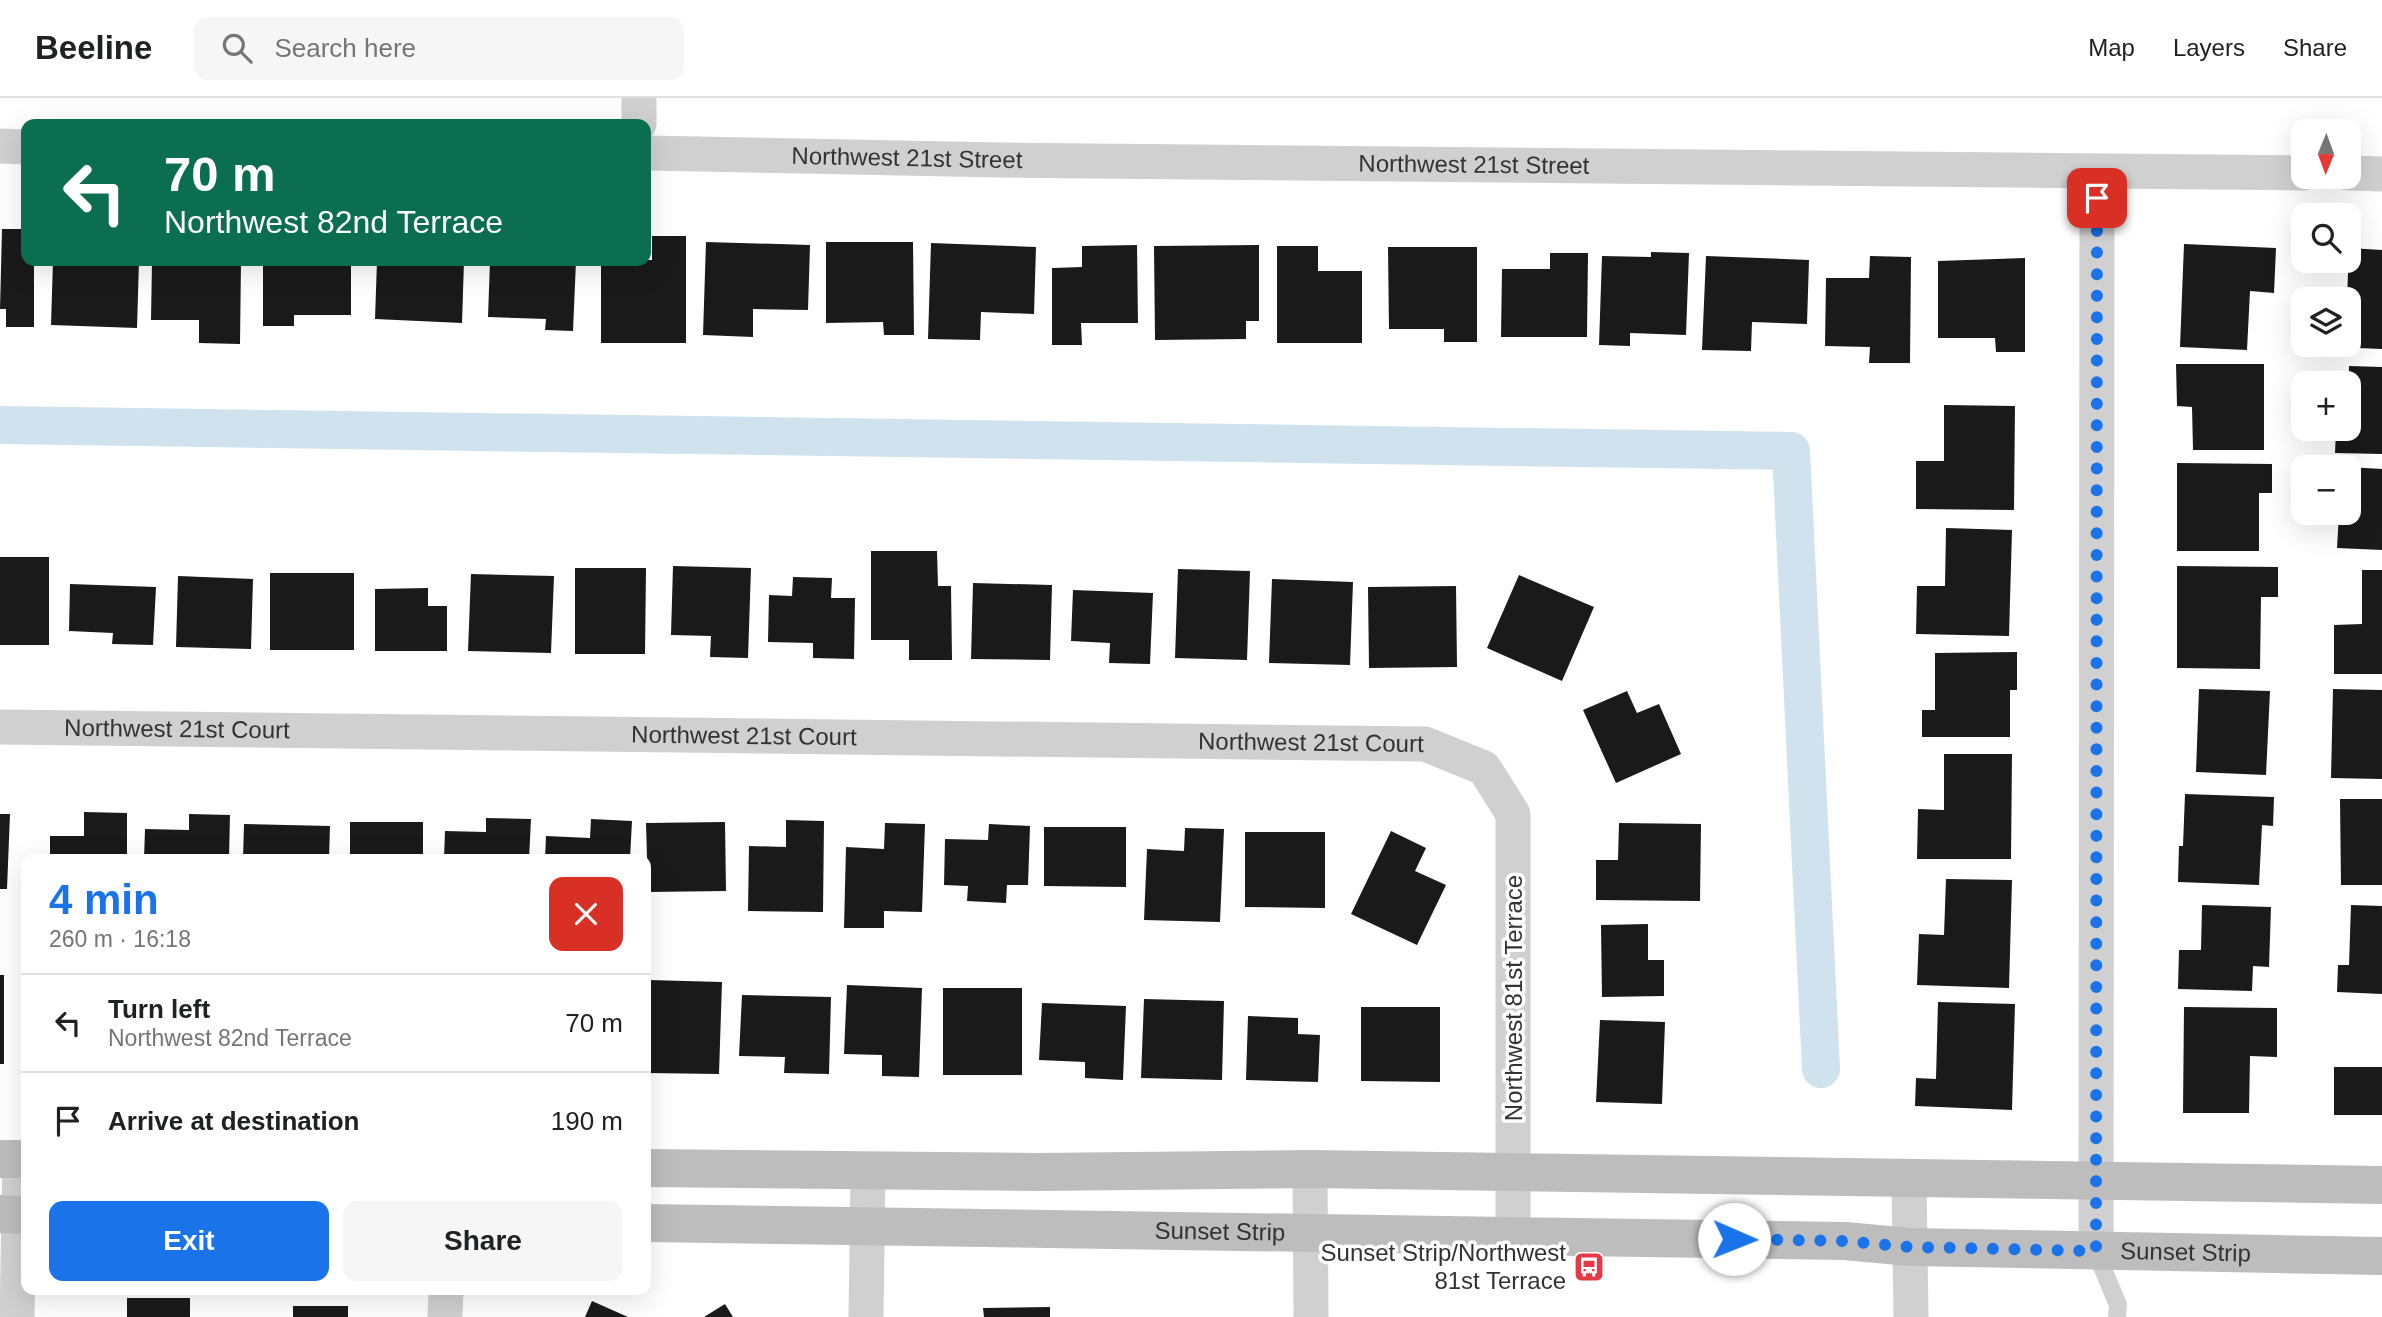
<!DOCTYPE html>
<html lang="en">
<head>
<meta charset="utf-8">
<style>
	body { margin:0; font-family:Arial,sans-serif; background:#f6f6f6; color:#202124; height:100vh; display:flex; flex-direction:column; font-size:26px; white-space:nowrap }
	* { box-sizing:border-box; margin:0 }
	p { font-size:23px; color:#757577 }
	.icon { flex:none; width:38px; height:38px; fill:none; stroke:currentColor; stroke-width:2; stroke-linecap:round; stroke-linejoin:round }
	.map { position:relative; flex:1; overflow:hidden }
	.details { position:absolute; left:21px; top:756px; width:630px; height:441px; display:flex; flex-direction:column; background:#fff; border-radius:14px; box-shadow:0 7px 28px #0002 }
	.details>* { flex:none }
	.hud { position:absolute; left:21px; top:21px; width:630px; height:147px; border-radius:14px; box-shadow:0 7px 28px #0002; background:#0b6e4f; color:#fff; overflow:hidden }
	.needle { width:46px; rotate:181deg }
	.fabs { position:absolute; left:2291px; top:21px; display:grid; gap:14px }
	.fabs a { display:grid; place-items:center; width:70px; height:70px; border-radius:14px; background:#fff; box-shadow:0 7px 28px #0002; font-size:35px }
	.pin { position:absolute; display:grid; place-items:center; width:60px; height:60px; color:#fff; margin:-30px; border-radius:14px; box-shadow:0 4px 10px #0006 }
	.me { position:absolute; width:77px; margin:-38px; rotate:91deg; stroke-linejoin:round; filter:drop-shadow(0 0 5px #0008) }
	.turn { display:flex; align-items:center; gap:24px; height:147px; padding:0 28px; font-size:32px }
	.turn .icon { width:91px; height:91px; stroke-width:2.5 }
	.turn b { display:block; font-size:49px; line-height:60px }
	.round { display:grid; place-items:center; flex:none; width:74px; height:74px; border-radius:14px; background:#f6f6f6 }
	.headline { display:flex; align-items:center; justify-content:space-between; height:119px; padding:0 28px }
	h1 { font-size:42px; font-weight:700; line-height:52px; color:#1a73e8 }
	.action { display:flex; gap:14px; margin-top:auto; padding:14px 28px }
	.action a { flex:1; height:80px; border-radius:14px; background:#1a73e8; color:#fff; font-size:28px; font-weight:700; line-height:80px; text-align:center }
	.action a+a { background:#f6f6f6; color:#202124 }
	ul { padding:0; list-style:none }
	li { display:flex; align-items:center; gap:21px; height:98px; padding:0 28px; border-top:2px solid #e0e0e0 }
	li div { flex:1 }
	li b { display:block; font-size:26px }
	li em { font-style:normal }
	header { display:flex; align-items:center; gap:42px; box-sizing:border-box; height:98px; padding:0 35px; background:#fff; border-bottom:2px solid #e0e0e0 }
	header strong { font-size:33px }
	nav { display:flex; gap:38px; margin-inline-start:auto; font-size:24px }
	.search { width:490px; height:63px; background:#f6f6f6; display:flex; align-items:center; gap:18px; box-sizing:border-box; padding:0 24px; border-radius:14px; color:#757577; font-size:26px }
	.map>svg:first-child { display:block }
</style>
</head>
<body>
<header>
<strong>Beeline</strong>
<div class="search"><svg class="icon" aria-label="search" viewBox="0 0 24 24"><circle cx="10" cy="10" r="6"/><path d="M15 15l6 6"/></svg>Search here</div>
<nav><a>Map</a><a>Layers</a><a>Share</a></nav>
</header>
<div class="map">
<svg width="2382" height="1219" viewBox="0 0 2382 1219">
	<rect width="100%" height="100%" fill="#fff"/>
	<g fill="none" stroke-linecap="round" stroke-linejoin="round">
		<!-- canal -->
		<path stroke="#cfe2ee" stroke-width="38" d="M 0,327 L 1791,353 L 1821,971"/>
	</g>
	<!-- building -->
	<path fill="#1a1a1a" d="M 2,131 L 26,131 L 26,163 L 34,163 L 34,229 L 6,229 L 6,211 L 0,211 Z
		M 652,138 L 686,138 L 686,245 L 601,245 L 601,163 L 652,162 Z
		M 706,144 L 810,147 L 808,212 L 753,211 L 753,239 L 703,237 Z
		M 826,144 L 913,144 L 914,237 L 884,237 L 883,224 L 826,225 Z
		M 931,145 L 1036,149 L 1034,216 L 981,214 L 980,242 L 928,241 Z
		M 2184,146 L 2276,150 L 2274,195 L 2250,193 L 2247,252 L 2180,249 Z
		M 1137,147 L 1138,225 L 1081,225 L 1082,247 L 1052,247 L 1052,170 L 1082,169 L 1082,148 Z
		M 1259,147 L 1259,223 L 1246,223 L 1246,241 L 1155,242 L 1154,148 Z
		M 1277,148 L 1318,148 L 1318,173 L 1362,173 L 1362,245 L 1277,245 Z
		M 1388,149 L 1477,149 L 1477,244 L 1444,244 L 1444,231 L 1389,231 Z
		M 2349,150 L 2382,152 L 2382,251 L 2332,249 L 2332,247 L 2348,247 L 2348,201 L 2347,201 Z
		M 1651,154 L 1689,155 L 1686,237 L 1630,235 L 1630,248 L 1599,247 L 1602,158 L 1651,159 Z
		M 1550,155 L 1588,155 L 1587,239 L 1501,239 L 1502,171 L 1550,171 Z
		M 1706,158 L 1809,162 L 1807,226 L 1752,224 L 1751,253 L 1702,252 Z
		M 1870,158 L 1911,159 L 1910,265 L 1869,265 L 1870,249 L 1825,248 L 1826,180 L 1869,180 Z
		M 2025,160 L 2025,254 L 1996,254 L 1995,240 L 1938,240 L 1938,163 Z
		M 53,163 L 139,163 L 137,230 L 51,227 Z
		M 152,163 L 241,163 L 240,246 L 199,245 L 199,222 L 151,222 Z
		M 263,163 L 351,163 L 351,217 L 294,217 L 294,228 L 263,228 Z
		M 377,163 L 464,163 L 462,225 L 375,221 Z
		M 490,163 L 576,163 L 573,233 L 545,232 L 546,221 L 488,219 Z
		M 2176,266 L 2264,266 L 2264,352 L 2193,352 L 2192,309 L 2177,308 Z
		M 2349,268 L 2382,269 L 2382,356 L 2335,355 L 2336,331 L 2348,331 Z
		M 1944,307 L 2015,308 L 2014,412 L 1916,411 L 1916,363 L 1944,363 Z
		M 2177,365 L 2272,366 L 2272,395 L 2259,395 L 2259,453 L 2177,453 Z
		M 2348,369 L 2382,371 L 2382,452 L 2337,450 L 2339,415 L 2348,415 Z
		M 1946,430 L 2012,432 L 2009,538 L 1916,536 L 1917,488 L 1945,488 Z
		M 871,453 L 937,453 L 938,488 L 951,488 L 952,562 L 909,562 L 909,542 L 871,542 Z
		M 0,459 L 49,459 L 49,547 L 0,547 Z
		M 673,468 L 751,470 L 748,560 L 710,559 L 711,538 L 671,537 Z
		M 2177,468 L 2278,469 L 2278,499 L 2261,499 L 2260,571 L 2177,570 Z
		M 575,470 L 646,470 L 645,556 L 575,556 Z
		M 1178,471 L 1250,473 L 1247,562 L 1175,560 Z
		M 2362,472 L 2382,472 L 2382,576 L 2334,576 L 2334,527 L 2362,526 Z
		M 270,475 L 354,475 L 354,552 L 270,552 Z
		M 471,476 L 554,478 L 551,555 L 468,553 Z
		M 1519,477 L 1594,509 L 1562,583 L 1487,550 Z
		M 178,478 L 253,481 L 251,551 L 176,549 Z
		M 793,479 L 832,480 L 831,500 L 855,500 L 854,561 L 813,560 L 813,545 L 768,544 L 769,497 L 792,498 Z
		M 1272,481 L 1353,484 L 1350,567 L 1269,565 Z
		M 973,485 L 1052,487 L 1050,562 L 971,561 Z
		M 70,486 L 156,489 L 153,547 L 112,546 L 113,535 L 69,533 Z
		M 1456,488 L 1457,569 L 1369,570 L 1368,489 Z
		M 428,490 L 428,508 L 447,508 L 447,553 L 375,553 L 375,491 Z
		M 1073,492 L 1153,495 L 1150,566 L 1109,565 L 1110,545 L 1071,543 Z
		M 2017,554 L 2017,592 L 2010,592 L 2010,639 L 1922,639 L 1922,612 L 1935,612 L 1935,555 Z
		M 2199,591 L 2270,593 L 2266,677 L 2196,674 Z
		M 2333,591 L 2382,592 L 2382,681 L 2331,680 Z
		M 1627,593 L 1637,615 L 1659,606 L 1681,656 L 1616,685 L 1583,612 Z
		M 1944,656 L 2012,656 L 2011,761 L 1917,761 L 1918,711 L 1944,712 Z
		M 2185,696 L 2274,699 L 2273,728 L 2262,727 L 2259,787 L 2178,784 L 2179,748 L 2183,748 Z
		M 2340,701 L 2382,701 L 2382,787 L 2341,787 Z
		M 84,714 L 127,715 L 127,761 L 50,761 L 50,738 L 84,738 Z
		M 0,716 L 10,716 L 7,791 L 0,791 Z
		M 189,716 L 230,717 L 229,761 L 144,761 L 145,731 L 189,732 Z
		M 486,720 L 531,721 L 529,761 L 444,761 L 445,733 L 486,734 Z
		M 591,721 L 632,723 L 630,761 L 545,761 L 546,738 L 590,740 Z
		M 786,722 L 824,723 L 823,814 L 748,813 L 749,748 L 786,749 Z
		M 350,724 L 423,724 L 423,761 L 350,761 Z
		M 725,724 L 726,793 L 648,794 L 646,725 Z
		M 885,725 L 925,726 L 922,814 L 884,813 L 884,830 L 844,830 L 846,749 L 884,751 Z
		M 1619,725 L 1701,726 L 1700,803 L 1596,802 L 1596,762 L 1618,762 Z
		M 244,726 L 330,728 L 329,761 L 243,761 Z
		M 989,726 L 1030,728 L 1028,787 L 1007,787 L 1006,805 L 967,803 L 968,788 L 944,787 L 945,741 L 988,742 Z
		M 1044,729 L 1126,729 L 1126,789 L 1044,788 Z
		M 1185,730 L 1224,731 L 1220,824 L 1144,822 L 1147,751 L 1184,753 Z
		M 1391,733 L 1426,750 L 1415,773 L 1446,787 L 1417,847 L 1351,816 Z
		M 1245,734 L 1325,734 L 1325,810 L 1245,809 Z
		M 1946,781 L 2012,782 L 2009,890 L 1917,887 L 1919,836 L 1944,837 Z
		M 2202,807 L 2271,809 L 2269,869 L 2253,868 L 2252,893 L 2178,891 L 2179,852 L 2201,852 Z
		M 2351,807 L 2382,808 L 2382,896 L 2337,894 L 2338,867 L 2349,867 Z
		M 1648,826 L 1648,862 L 1664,862 L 1664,898 L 1602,899 L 1601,827 Z
		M 0,877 L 4,877 L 4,966 L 0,966 Z
		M 649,882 L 722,884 L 719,976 L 647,975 Z
		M 847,887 L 922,890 L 919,979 L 882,978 L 882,957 L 844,956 Z
		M 943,890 L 1022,890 L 1022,977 L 943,977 Z
		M 742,897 L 831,899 L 829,976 L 784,975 L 785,959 L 739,958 Z
		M 1144,901 L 1224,903 L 1222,982 L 1141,980 Z
		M 1938,904 L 2015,906 L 2012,1012 L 1915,1008 L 1916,980 L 1936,981 Z
		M 1042,905 L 1126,908 L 1123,982 L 1085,980 L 1085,964 L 1039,962 Z
		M 1361,909 L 1440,909 L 1440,984 L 1361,983 Z
		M 2184,909 L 2277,910 L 2277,959 L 2250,958 L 2249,1015 L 2183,1015 Z
		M 1248,918 L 1298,920 L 1298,936 L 1320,937 L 1318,984 L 1246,982 Z
		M 1600,922 L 1665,924 L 1662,1006 L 1596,1004 Z
		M 2334,969 L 2382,969 L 2382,1017 L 2334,1017 Z
		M 127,1200 L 190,1200 L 190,1219 L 127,1219 Z
		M 592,1203 L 628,1219 L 585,1219 Z
		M 725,1206 L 733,1219 L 704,1219 Z
		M 293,1208 L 348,1208 L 348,1219 L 293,1219 Z
		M 1050,1209 L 1050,1219 L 984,1219 L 983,1210 Z"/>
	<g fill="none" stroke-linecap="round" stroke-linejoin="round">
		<!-- lane -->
		<path stroke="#d0d0d0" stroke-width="18" d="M 2096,1154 L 2118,1207 L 2117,1219"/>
		<!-- street -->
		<g stroke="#d0d0d0" stroke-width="35">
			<path d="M 639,26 L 639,0"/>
			<path d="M 0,48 L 26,49"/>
			<path id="s1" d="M 646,55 L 1002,62 L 2303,75"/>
			<path d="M 2348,75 L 2382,76"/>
			<path id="s2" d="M 0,629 L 1425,646 L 1484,670 L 1513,716 L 1513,1138"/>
			<path d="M 1310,1071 L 1311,1219"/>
			<path d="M 1909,1080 L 1911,1219"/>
			<path d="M 2096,1154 L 2097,73"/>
			<path d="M 17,1219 L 20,1061"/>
			<path d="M 445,1219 L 446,1192"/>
			<path d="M 866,1219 L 868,1074"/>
		</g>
		<!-- secondary -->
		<g stroke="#bdbdbd" stroke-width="38">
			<path d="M 0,1061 L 26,1061"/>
			<path d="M 646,1070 L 1037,1074 L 1310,1071 L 2382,1087"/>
			<path d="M 0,1116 L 26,1117"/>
			<path id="s3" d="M 646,1125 L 1845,1143 L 1910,1149 L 2382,1158"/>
		</g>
	</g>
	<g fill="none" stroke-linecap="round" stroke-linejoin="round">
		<!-- route -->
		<path stroke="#1a73e8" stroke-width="12" stroke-dasharray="0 21.6" d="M 1734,1141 L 1845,1143 L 1910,1149 L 2096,1153 L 2097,100"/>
	</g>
	<!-- icons -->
	<defs>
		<g id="bus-square" transform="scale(1.575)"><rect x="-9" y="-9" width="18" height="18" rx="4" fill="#e63946" stroke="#fff"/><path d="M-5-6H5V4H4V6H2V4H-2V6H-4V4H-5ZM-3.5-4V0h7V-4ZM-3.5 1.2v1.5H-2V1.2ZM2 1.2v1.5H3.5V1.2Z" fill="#fff"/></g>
	</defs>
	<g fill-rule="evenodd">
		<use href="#bus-square" x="1589" y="1169"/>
	</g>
	<g text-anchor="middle" stroke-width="7" stroke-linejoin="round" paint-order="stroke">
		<!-- street labels -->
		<g font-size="24" fill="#333" stroke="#fff">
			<text dy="8" stroke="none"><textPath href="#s1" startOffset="261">Northwest 21st Street</textPath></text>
			<text dy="8" stroke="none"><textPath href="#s1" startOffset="828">Northwest 21st Street</textPath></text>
			<text dy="8" stroke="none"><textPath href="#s2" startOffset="177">Northwest 21st Court</textPath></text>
			<text dy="8" stroke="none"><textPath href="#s2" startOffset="744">Northwest 21st Court</textPath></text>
			<text dy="8" stroke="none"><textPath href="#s2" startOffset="1311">Northwest 21st Court</textPath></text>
			<text transform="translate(1514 900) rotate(-90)" y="8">Northwest 81st Terrace</text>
			<text dy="8" stroke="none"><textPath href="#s3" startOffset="574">Sunset Strip</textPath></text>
			<text dy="8" stroke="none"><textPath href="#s3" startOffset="1540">Sunset Strip</textPath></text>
		</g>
		<!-- poi labels -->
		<g font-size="24" fill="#333" stroke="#fff" text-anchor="end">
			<text x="1566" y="1163">Sunset Strip/Northwest<tspan x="1566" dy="28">81st Terrace</tspan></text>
		</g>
	</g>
</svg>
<div class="fabs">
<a><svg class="needle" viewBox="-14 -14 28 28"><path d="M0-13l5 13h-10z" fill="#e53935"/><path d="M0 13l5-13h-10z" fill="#757577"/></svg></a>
<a><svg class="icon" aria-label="search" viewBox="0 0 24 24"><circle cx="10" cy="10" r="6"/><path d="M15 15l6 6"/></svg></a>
<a><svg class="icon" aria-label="layers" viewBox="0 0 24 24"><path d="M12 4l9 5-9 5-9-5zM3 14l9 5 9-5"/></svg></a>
<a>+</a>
<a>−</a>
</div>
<div class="pin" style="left:2097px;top:100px;background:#d93025"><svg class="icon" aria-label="arrive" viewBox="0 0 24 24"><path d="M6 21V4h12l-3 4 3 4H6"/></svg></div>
<svg class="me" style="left:1734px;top:1141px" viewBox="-20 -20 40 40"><circle r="19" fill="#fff"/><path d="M0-13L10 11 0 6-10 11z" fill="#1a73e8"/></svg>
<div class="hud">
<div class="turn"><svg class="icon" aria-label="left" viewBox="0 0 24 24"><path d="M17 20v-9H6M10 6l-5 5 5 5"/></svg><div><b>70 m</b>Northwest 82nd Terrace</div></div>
</div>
<section class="details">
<div class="headline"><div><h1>4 min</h1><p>260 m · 16:18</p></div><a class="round" style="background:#d93025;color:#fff"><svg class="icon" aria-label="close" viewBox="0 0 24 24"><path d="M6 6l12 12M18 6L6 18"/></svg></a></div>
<ul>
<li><svg class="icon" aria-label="left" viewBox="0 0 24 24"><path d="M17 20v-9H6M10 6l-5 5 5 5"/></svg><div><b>Turn left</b><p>Northwest 82nd Terrace</p></div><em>70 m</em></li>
<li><svg class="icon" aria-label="arrive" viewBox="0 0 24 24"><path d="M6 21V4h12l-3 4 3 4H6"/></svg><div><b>Arrive at destination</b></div><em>190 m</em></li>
</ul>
<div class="action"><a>Exit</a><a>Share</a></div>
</section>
</div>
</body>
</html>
